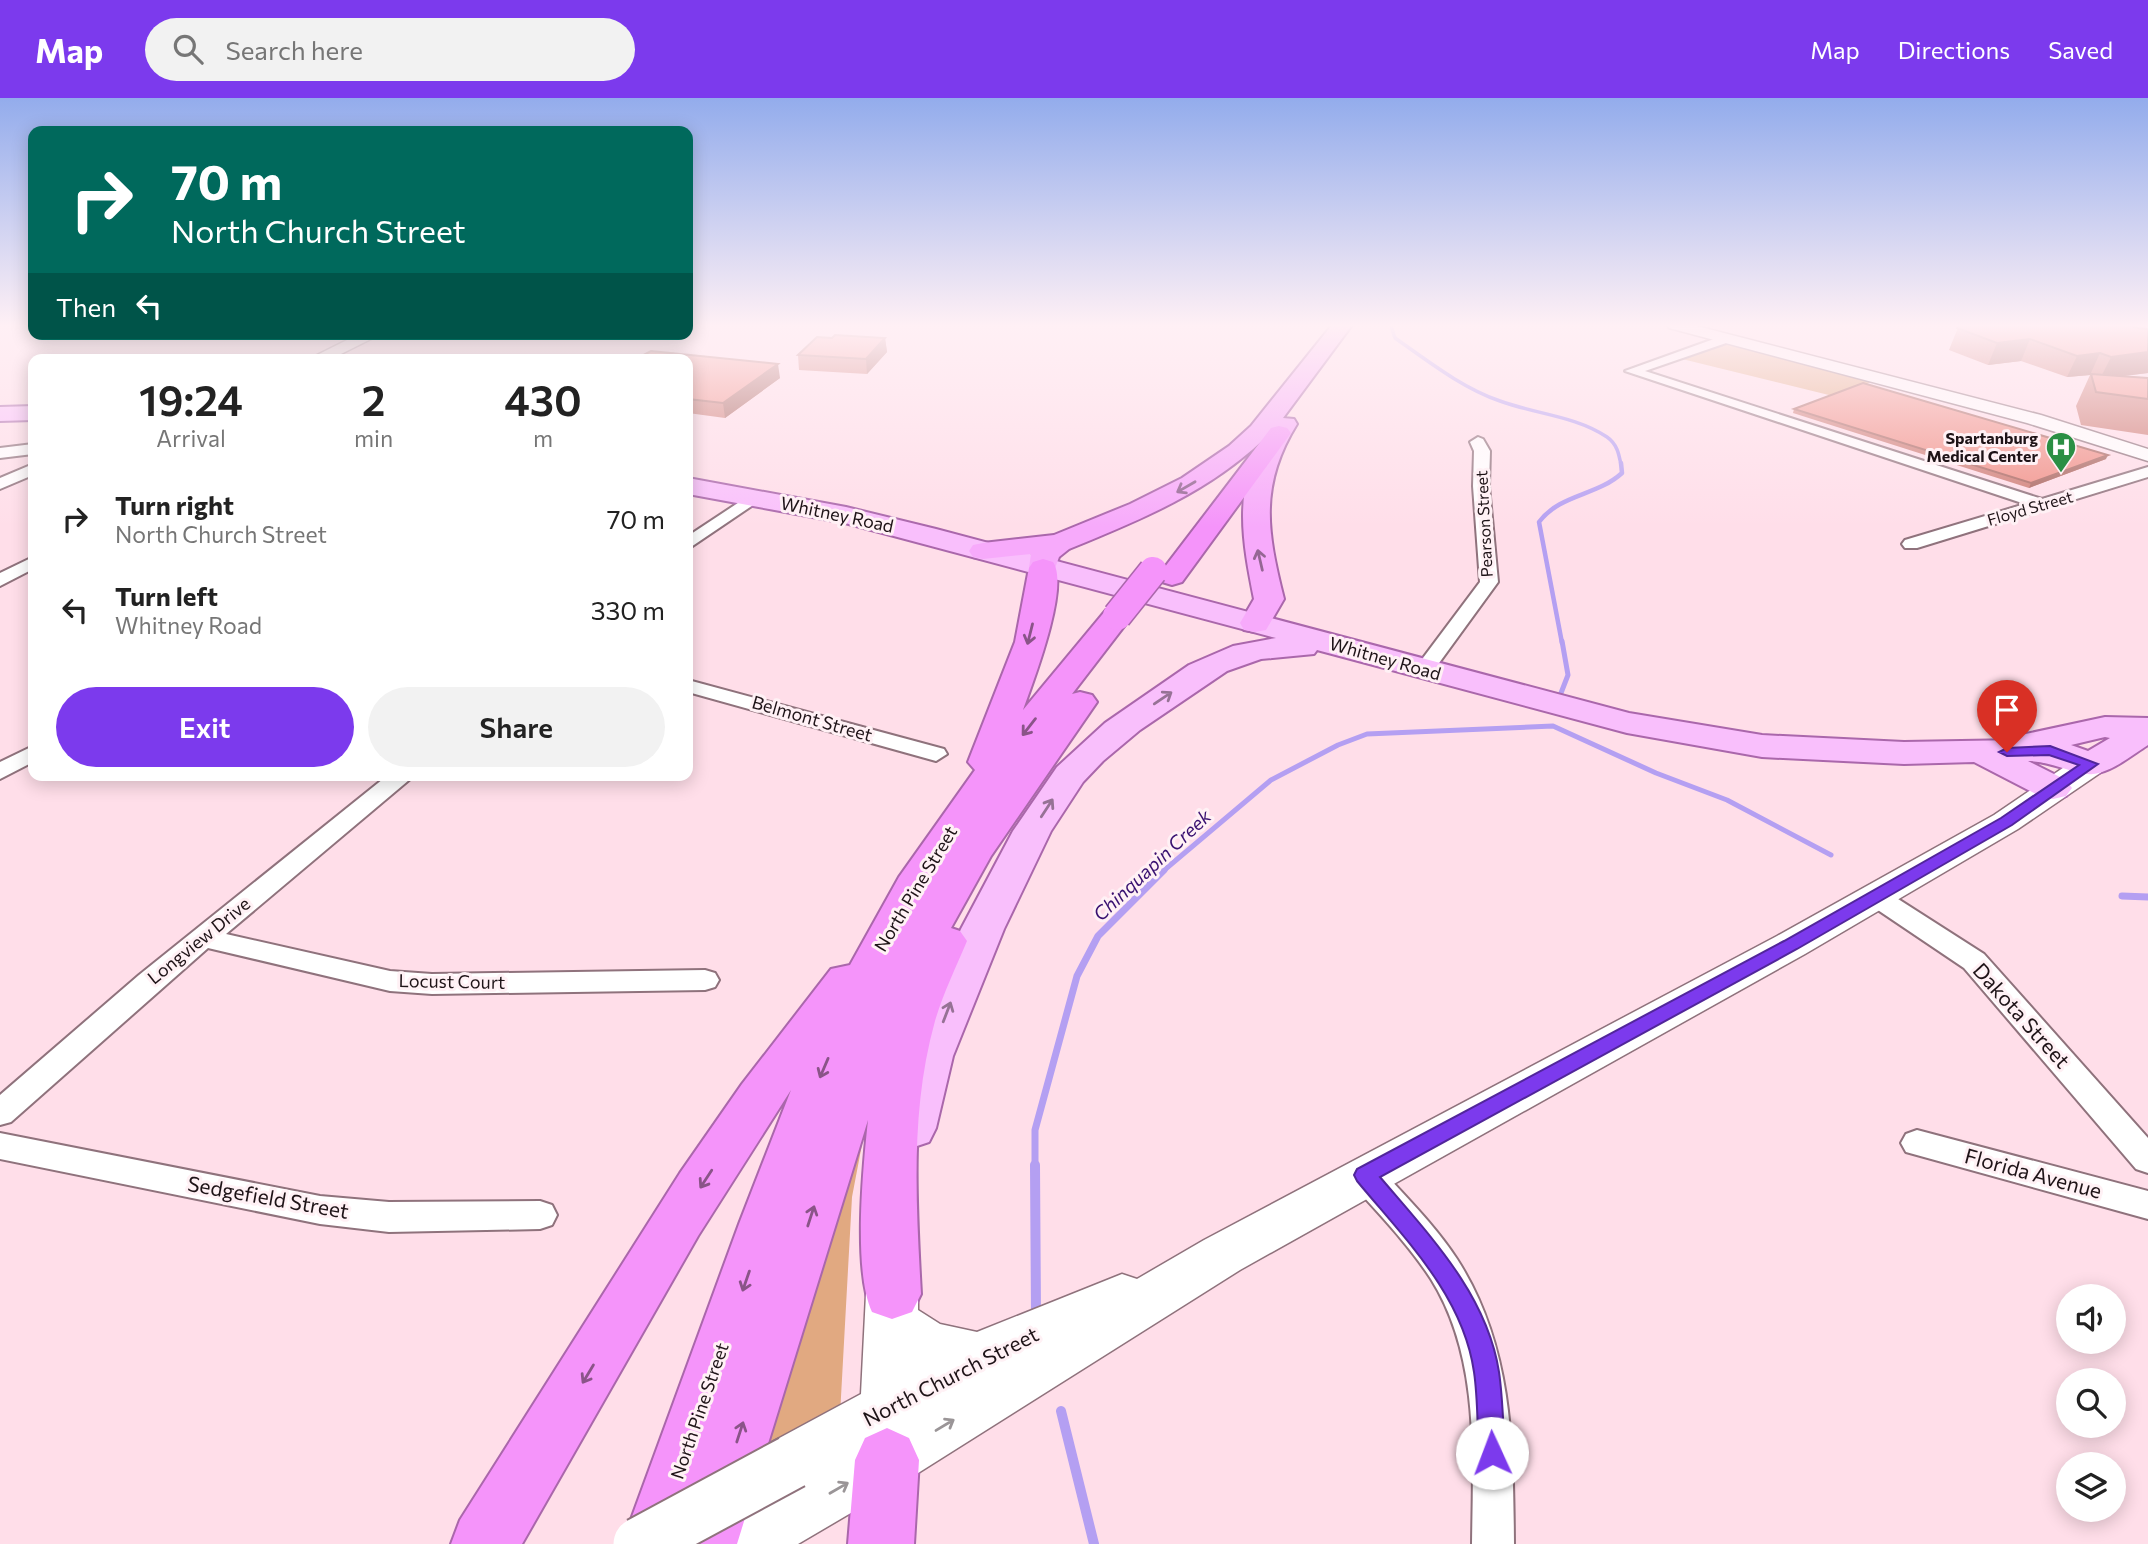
<!DOCTYPE html>
<html lang="en">
<head>
<meta charset="utf-8">
<style>
	body { margin:0; font-family:Commissioner,sans-serif; background:#f2f2f2; color:#222; height:100vh; display:flex; flex-direction:column; font-size:26px; white-space:nowrap }
	* { box-sizing:border-box; margin:0 }
	p { font-size:23px; color:#767676 }
	.icon { flex:none; width:38px; height:38px; fill:none; stroke:currentColor; stroke-width:2; stroke-linecap:round; stroke-linejoin:round }
	.map { position:relative; flex:1; overflow:hidden }
	.side { position:absolute; left:28px; top:256px; width:665px; height:427px; display:flex; flex-direction:column; background:#fff; border-radius:14px; box-shadow:0 4px 18px #0003 }
	.side>* { flex:none }
	.banner { position:absolute; left:28px; top:28px; width:665px; height:214px; border-radius:14px; box-shadow:0 4px 18px #0003; background:#00695c; color:#fff; overflow:hidden }
	.controls { position:absolute; left:2056px; top:1186px; display:grid; gap:14px }
	.controls a { display:grid; place-items:center; width:70px; height:70px; border-radius:50%; background:#fff; box-shadow:0 4px 18px #0003; font-size:35px }
	.pin { position:absolute; display:grid; place-items:center; width:60px; height:60px; color:#fff; margin:-72px -30px; border-radius:50% 50% 50% 0; rotate:-45deg; box-shadow:0 0 7px #0007 }
	.pin .icon { rotate:45deg }
	.me { position:absolute; width:77px; margin:-38px; rotate:358deg; stroke-linejoin:round; filter:drop-shadow(0 0 5px #0008) }
	.turn { display:flex; align-items:center; gap:24px; height:147px; padding:0 28px; font-size:32px }
	.turn .icon { width:91px; height:91px; stroke-width:2.5 }
	.turn b { display:block; font-size:49px; line-height:60px }
	.then { display:flex; align-items:center; height:66px; padding:0 28px; background:#0003; gap:14px; font-size:26px }
	.eta { display:flex; justify-content:space-evenly; align-items:center; height:119px; text-align:center }
	.eta b { font-size:42px; font-weight:600; line-height:49px }
	.primary-button { display:flex; gap:14px; margin-top:auto; padding:14px 28px }
	.primary-button a { flex:1; height:80px; border-radius:42px; background:#7c3aed; color:#fff; font-size:28px; font-weight:600; line-height:80px; text-align:center }
	.primary-button a+a { background:#f2f2f2; color:#222 }
	ul { padding:0; list-style:none }
	li { display:flex; align-items:center; gap:21px; height:91px; padding:0 28px }
	li div { flex:1 }
	li b { display:block; font-size:26px }
	li em { font-style:normal }
	header { display:flex; align-items:center; gap:42px; box-sizing:border-box; height:98px; padding:0 35px; background:#7c3aed; color:#fff }
	header strong { font-size:33px }
	nav { display:flex; gap:38px; margin-inline-start:auto; font-size:24px }
	.search { width:490px; height:63px; background:#f2f2f2; display:flex; align-items:center; gap:18px; box-sizing:border-box; padding:0 24px; border-radius:38px; color:#767676; font-size:26px }
	.map>svg:first-child { display:block }
</style>
</head>
<body>
<header>
<strong>Map</strong>
<div class="search"><svg class="icon" aria-label="search" viewBox="0 0 24 24"><circle cx="10" cy="10" r="6"/><path d="M15 15l6 6"/></svg>Search here</div>
<nav><a>Map</a><a>Directions</a><a>Saved</a></nav>
</header>
<div class="map">
<svg width="2148" height="1446" viewBox="0 0 2148 1446">
	<rect width="100%" height="100%" fill="#ffdee9"/>
	<!-- green -->
	<path fill="#e1a981" d="M 1723,245 L 1871,284 L 1837,299 L 1678,260 Z
		M 883,936 L 852,1099 L 840,1317 L 733,1377 Z"/>
	<g fill="none" stroke-linecap="round" stroke-linejoin="round">
		<!-- stream-far4 -->
		<path stroke="#b49ff2" stroke-width="3.5" d="M 1391,228 L 1395,240 C 1428,263 1462,290 1500,303 C 1535,316 1576,318 1607,339 C 1617,346 1619,356 1621,367"/>
		<!-- stream-far3 -->
		<path stroke="#b49ff2" stroke-width="4.5" d="M 1562,545 L 1539,424 C 1560,396 1597,398 1622,375 L 1621,365"/>
		<!-- stream-far2 -->
		<path stroke="#b49ff2" stroke-width="5" d="M 1561,595 L 1568,577 L 1562,543
			M 1162,774 L 1271,682 L 1338,647 L 1367,636 L 1553,628 L 1656,675 L 1727,702 L 1831,757"/>
		<!-- stream-far1 -->
		<path stroke="#b49ff2" stroke-width="7" d="M 2122,798 L 2148,799
			M 1035,1069 L 1035,1032 L 1077,878 L 1098,838 L 1164,772"/>
		<!-- stream -->
		<path stroke="#b49ff2" stroke-width="10" d="M 1035,1067 L 1036,1217
			M 1061,1313 L 1094,1446"/>
		<!-- minor casing -->
		<g stroke="#8f727c" stroke-width="4">
			<path id="minor" d="M 1725,237 L 1731,241 L 1729,244 L 1645,273 L 2042,401 L 2148,369 L 2148,379 L 1917,450 L 1905,450 L 1902,446 L 1905,442 L 2025,406 L 1625,273 Z
				M 1478,339 L 1483,341 L 1490,353 L 1489,388 L 1498,484 L 1431,576 L 1424,578 L 1414,572 L 1480,484 L 1473,388 L 1474,353 L 1470,344 Z
				M 33,346 L 33,356 L 0,360 L 0,350 Z
				M 33,366 L 33,377 L 0,391 L 0,380 Z
				M 753,395 L 761,400 L 759,403 L 688,451 L 688,438 Z
				M 33,459 L 33,471 L 0,488 L 0,475 Z
				M 688,582 L 944,651 L 947,656 L 936,663 L 688,594 Z
				M 33,648 L 33,664 L 0,681 L 0,664 Z
				M 388,677 L 415,677 L 226,836 L 390,873 L 432,876 L 705,872 L 715,875 L 719,882 L 715,889 L 705,892 L 432,896 L 390,893 L 208,850 L 11,1024 L 0,1027 L 0,997 L 139,877 Z
				M 1875,789 L 1884,792 L 1984,856 L 2148,1040 L 2148,1075 L 2136,1071 L 1964,870 L 1866,804 L 1862,798 L 1866,792 Z
				M 1917,1032 L 2148,1093 L 2148,1121 L 1906,1054 L 1901,1045 L 1906,1036 Z
				M 0,1035 L 320,1098 L 389,1104 L 540,1103 L 552,1107 L 557,1117 L 552,1127 L 540,1131 L 389,1134 L 320,1126 L 0,1061 Z
				M 1365,1063 L 1377,1067 C 1404,1097 1435,1127 1457,1161 C 1513,1248 1513,1346 1514,1446 L 1472,1446 C 1473,1358 1480,1259 1431,1181 C 1409,1147 1380,1117 1353,1087 L 1348,1077 L 1353,1067 Z"/>
		</g>
		<!-- tertiary casing -->
		<g stroke="#8f727c" stroke-width="3">
			<path id="tertiary" d="M 1667,227 L 1693,227 L 2041,317 L 2148,351 L 2148,363 L 2027,325 L 1669,230 Z
				M 359,236 L 381,236 L 331,261 L 309,261 Z"/>
		</g>
		<!-- secondary casing -->
		<g stroke="#8f727c" stroke-width="3">
			<path id="secondary" d="M 2091,656 L 2103,659 L 2107,666 L 2103,673 L 2018,731 L 1805,856 L 1240,1172 L 907,1382 L 798,1446 L 709,1446 L 718,1425 L 782,1389 L 772,1384 L 763,1364 L 772,1344 L 861,1296 L 866,1196 L 874,1180 L 892,1173 L 910,1180 L 918,1196 L 918,1212 L 940,1226 L 977,1234 L 1122,1176 L 1137,1181 L 1204,1142 L 1777,838 L 1994,717 L 2079,659 Z"/>
		</g>
		<!-- primary casing -->
		<g stroke="#aa67ab" stroke-width="4">
			<path id="primary" d="M 33,308 L 33,322 L 0,323 L 0,309 Z
				M 688,380 L 846,409 L 936,431 L 1629,615 L 1762,637 L 1904,644 L 2018,642 L 2021,637 L 2105,619 L 2148,620 L 2148,647 C 2132,657 2112,674 2093,676 C 2077,678 2052,663 2028,663 L 2066,682 L 2072,690 L 2066,698 L 2053,701 L 2040,698 L 1974,664 L 1904,666 L 1762,659 L 1627,635 L 1317,552 L 1314,556 L 1261,561 L 1227,573 L 1140,632 L 1103,663 L 1083,684 L 1051,733 L 1004,831 L 953,958 L 936,1030 L 929,1044 L 911,1050 L 893,1044 L 886,1030 L 905,958 L 961,831 L 1013,733 L 1057,669 L 1105,625 L 1189,567 L 1233,548 L 1276,540 L 845,425 L 688,396 ZM 2105,639 L 2110,640 L 2088,653 L 2071,647 Z"/>
		</g>
		<!-- trunk casing -->
		<g stroke="#aa67ab" stroke-width="4">
			<path id="trunk" d="M 1332,227 L 1352,227 L 1283,320 L 1294,321 L 1297,326 C 1259,387 1267,434 1284,501 L 1266,532 L 1255,534 L 1244,532 L 1240,525 L 1254,501 C 1243,446 1232,389 1265,340 C 1209,394 1140,422 1069,451 L 1059,459 L 1053,476 L 1043,479 L 1033,476 L 1029,470 L 1031,456 L 983,461 L 973,459 L 969,453 L 973,447 L 983,445 L 1054,437 L 1130,406 L 1182,380 L 1229,348 L 1251,328 Z"/>
		</g>
		<!-- motorway casing -->
		<g stroke="#aa67ab" stroke-width="4">
			<path id="motorway" d="M 1279,328 L 1287,330 L 1291,335 L 1182,484 L 1172,487 L 1162,484 L 1158,478 L 1271,330 Z
				M 1043,461 L 1053,464 C 1070,488 1033,584 1023,612 L 1106,512 L 1117,509 L 1128,512 L 1132,518 L 1072,596 L 1080,594 L 1092,597 L 1097,604 L 991,758 L 951,830 L 960,833 L 967,843 C 956,869 943,896 935,923 C 910,1012 916,1105 921,1196 L 912,1214 L 892,1221 L 872,1214 C 853,1173 863,1070 868,1022 L 737,1446 L 622,1446 L 739,1126 L 791,992 L 698,1138 L 522,1446 L 451,1446 L 460,1422 L 680,1075 L 742,986 L 831,871 L 850,867 L 899,779 L 975,672 L 968,664 L 1015,544 L 1029,470 L 1033,464 Z
				M 887,1330 L 909,1340 L 919,1362 L 914,1446 L 848,1446 L 855,1362 L 865,1340 Z"/>
		</g>
		<!-- minor -->
		<use href="#minor" fill="#fff" fill-rule="evenodd"/>
		<!-- tertiary -->
		<use href="#tertiary" fill="#fff" fill-rule="evenodd"/>
		<!-- secondary -->
		<use href="#secondary" fill="#fff" fill-rule="evenodd"/>
		<!-- primary -->
		<use href="#primary" fill="#f9bffc" fill-rule="evenodd"/>
		<!-- trunk -->
		<use href="#trunk" fill="#f7aafb" fill-rule="evenodd"/>
		<!-- motorway -->
		<use href="#motorway" fill="#f594fa" fill-rule="evenodd"/>
		<!-- secondary-bridge casing -->
		<g stroke="#8f727c" stroke-width="57" stroke-linecap="butt">
			<path id="secondary-bridge" d="M 640,1446 L 792,1364"/>
		</g>
		<!-- motorway-bridge casing -->
		<g stroke="#aa67ab" stroke-width="31" stroke-linecap="butt">
			<path id="motorway-bridge" d="M 1117,518 L 1153,473"/>
		</g>
		<!-- secondary-bridge -->
		<use href="#secondary-bridge" stroke="#fff" stroke-width="53"/>
		<!-- motorway-bridge -->
		<use href="#motorway-bridge" stroke="#f594fa" stroke-width="28"/>
	</g>
	<!-- wall -->
	<path fill="#ce7c74" d="M 1959,227 L 2148,231 L 2148,275 L 2121,278 L 2148,280 L 2148,337 L 2081,327 L 2076,308 L 2090,277 L 2067,279 L 2021,263 L 1988,267 L 1949,252 Z
		M 832,240 L 885,240 L 887,254 L 867,276 L 799,272 L 798,257 Z
		M 688,261 L 780,280 L 725,320 L 688,315 Z
		M 1794,311 L 2106,361 L 2029,390 L 1793,315 Z"/>
	<!-- shaded-wall -->
	<path fill="#a8655e" d="M 885,240 L 887,254 L 867,276 L 866,261 Z
		M 2030,241 L 2021,263 L 1988,267 L 1997,245 Z
		M 2148,254 L 2148,275 L 2100,281 L 2111,259 Z
		M 2100,255 L 2090,277 L 2067,279 L 2077,258 Z
		M 778,266 L 780,280 L 725,320 L 723,305 Z
		M 2108,357 L 2106,361 L 2029,390 L 2031,385 Z"/>
	<!-- building -->
	<path fill="#f09087" stroke="#a8655e" stroke-width="2" d="M 1959,227 L 2128,227 L 2138,230 L 2148,231 L 2148,254 L 2111,259 L 2100,255 L 2077,258 L 2030,241 L 1997,245 L 1957,230 Z
		M 835,237 L 885,240 L 866,261 L 798,257 L 817,239 L 832,240 Z
		M 651,253 L 778,266 L 723,305 L 688,301 L 688,261 L 636,261 Z
		M 2091,276 L 2148,280 L 2148,301 L 2096,294 Z
		M 1863,285 L 2108,357 L 2031,385 L 1794,311 Z"/>
	<!-- one-way arrows -->
	<defs><path id="oneway-shaft" d="M-6 0H5M1.5-3L5.5 0L1.5 3" fill="none" stroke-width="1.6" stroke-linecap="round" stroke-linejoin="round" transform="scale(1.75)"/></defs>
	<g stroke="#956694">
		<use href="#oneway-shaft" transform="translate(1186 389) rotate(150)"/>
		<use href="#oneway-shaft" transform="translate(1260 462) rotate(-103)"/>
	</g>
	<g stroke="#8a5488">
		<use href="#oneway-shaft" transform="translate(1030 536) rotate(104)"/>
		<use href="#oneway-shaft" transform="translate(1029 629) rotate(128)"/>
		<use href="#oneway-shaft" transform="translate(824 970) rotate(113)"/>
		<use href="#oneway-shaft" transform="translate(706 1081) rotate(123)"/>
		<use href="#oneway-shaft" transform="translate(811 1118) rotate(-72)"/>
		<use href="#oneway-shaft" transform="translate(746 1183) rotate(109)"/>
		<use href="#oneway-shaft" transform="translate(588 1276) rotate(121)"/>
		<use href="#oneway-shaft" transform="translate(740 1334) rotate(-72)"/>
	</g>
	<g stroke="#967295">
		<use href="#oneway-shaft" transform="translate(1163 600) rotate(-34)"/>
		<use href="#oneway-shaft" transform="translate(1047 710) rotate(-57)"/>
		<use href="#oneway-shaft" transform="translate(947 914) rotate(-69)"/>
	</g>
	<g stroke="#9a9597">
		<use href="#oneway-shaft" transform="translate(945 1327) rotate(-31)"/>
		<use href="#oneway-shaft" transform="translate(839 1390) rotate(-30)"/>
	</g>
	<!-- sky -->
	<linearGradient id="sky" x2="0" y2="1"><stop stop-color="#93acec"/><stop offset="0.53" stop-color="#fff0f5"/><stop offset="1" stop-color="#fff0f5" stop-opacity="0"/></linearGradient>
	<rect width="2148" height="429" fill="url(#sky)"/>
	<!-- route -->
	<path fill="#7c3aed" stroke="#51269a" stroke-width="2" d="M 2050,648 L 2098,666 L 2012,727 L 1797,851 L 1380,1079 C 1429,1137 1487,1196 1499,1274 C 1503,1301 1503,1328 1505,1355 L 1501,1364 L 1492,1368 L 1483,1364 L 1479,1355 C 1477,1328 1478,1301 1474,1274 C 1463,1197 1404,1140 1357,1083 L 1354,1077 L 1357,1071 L 1784,843 L 2001,720 L 2079,667 L 2049,657 L 2007,658 L 1999,654 L 2007,650 Z"/>
	<!-- icons -->
	<defs>
		<g id="hospital-pin" transform="scale(1.575)"><path d="M0 17L-7.5 6A9.5 9.5 0 1 1 7.5 6Z" fill="#2b8f44" stroke="#fff1f5"/><path d="M-5-5h3v3.5h4V-5h3V5h-3V1.5h-4V5h-3Z" fill="#fff"/></g>
	</defs>
	<g fill-rule="evenodd">
		<use href="#hospital-pin" x="2061" y="349"/>
	</g>
	<g text-anchor="middle" stroke-width="6" stroke-linejoin="round" paint-order="stroke">
		<!-- far-poi labels -->
		<g font-size="16" font-weight="bold" fill="#1e1317" stroke="#fff1f5" text-anchor="end">
			<text x="2038" y="346">Spartanburg<tspan x="2038" dy="18">Medical Center</tspan></text>
		</g>
		<!-- far-street labels -->
		<g font-size="16" fill="#1e1317" stroke="#fff1f5">
			<text transform="translate(2030 410) rotate(-16)" y="6">Floyd Street</text>
			<text transform="translate(1484 426) rotate(-93)" y="6">Pearson Street</text>
		</g>
		<!-- street labels -->
		<g font-size="18" fill="#1e1317" stroke="#fff1f5">
			<text transform="translate(837 417) rotate(12)" y="6">Whitney Road</text>
			<text transform="translate(1385 561) rotate(16)" y="6">Whitney Road</text>
			<text transform="translate(812 621) rotate(16)" y="6">Belmont Street</text>
			<text transform="translate(916 791) rotate(-59)" y="6">North Pine Street</text>
			<text transform="translate(199 843) rotate(-39)" y="6">Longview Drive</text>
			<text transform="translate(452 884) rotate(1)" y="6">Locust Court</text>
			<text transform="translate(700 1313) rotate(-71)" y="6">North Pine Street</text>
		</g>
		<!-- water labels -->
		<g font-size="19" font-style="italic" fill="#381070" stroke="#fff1f5">
			<text transform="translate(1152 767) rotate(-43)" y="7">Chinquapin Creek</text>
		</g>
		<!-- near-street labels -->
		<g font-size="21" fill="#1e1317" stroke="#fff1f5">
			<text transform="translate(2021 918) rotate(48)" y="7">Dakota Street</text>
			<text transform="translate(2033 1076) rotate(15)" y="7">Florida Avenue</text>
			<text transform="translate(268 1100) rotate(10)" y="7">Sedgefield Street</text>
			<text transform="translate(951 1279) rotate(-27)" y="7">North Church Street</text>
		</g>
	</g>
</svg>
<div class="controls">
<a><svg class="icon" aria-label="sound" viewBox="0 0 24 24"><path d="M4 9h4l5-4v14l-5-4H4zM17 9q2 3 0 6"/></svg></a>
<a><svg class="icon" aria-label="search" viewBox="0 0 24 24"><circle cx="10" cy="10" r="6"/><path d="M15 15l6 6"/></svg></a>
<a><svg class="icon" aria-label="layers" viewBox="0 0 24 24"><path d="M12 4l9 5-9 5-9-5zM3 14l9 5 9-5"/></svg></a>
</div>
<div class="pin" style="left:2007px;top:654px;background:#d93025"><svg class="icon" aria-label="arrive" viewBox="0 0 24 24"><path d="M6 21V4h12l-3 4 3 4H6"/></svg></div>
<svg class="me" style="left:1492px;top:1355px" viewBox="-20 -20 40 40"><circle r="19" fill="#fff"/><path d="M0-13L10 11 0 6-10 11z" fill="#7c3aed"/></svg>
<div class="banner">
<div class="turn"><svg class="icon" aria-label="right" viewBox="0 0 24 24"><path d="M7 20v-9h11M14 6l5 5-5 5"/></svg><div><b>70 m</b>North Church Street</div></div>
<div class="then">Then<svg class="icon" aria-label="left" viewBox="0 0 24 24"><path d="M17 20v-9H6M10 6l-5 5 5 5"/></svg></div>
</div>
<section class="side">
<div class="eta">
<div><b>19:24</b><p>Arrival</p></div>
<div><b>2</b><p>min</p></div>
<div><b>430</b><p>m</p></div>
</div>
<ul>
<li><svg class="icon" aria-label="right" viewBox="0 0 24 24"><path d="M7 20v-9h11M14 6l5 5-5 5"/></svg><div><b>Turn right</b><p>North Church Street</p></div><em>70 m</em></li>
<li><svg class="icon" aria-label="left" viewBox="0 0 24 24"><path d="M17 20v-9H6M10 6l-5 5 5 5"/></svg><div><b>Turn left</b><p>Whitney Road</p></div><em>330 m</em></li>
</ul>
<div class="primary-button"><a>Exit</a><a>Share</a></div>
</section>
</div>
</body>
</html>
